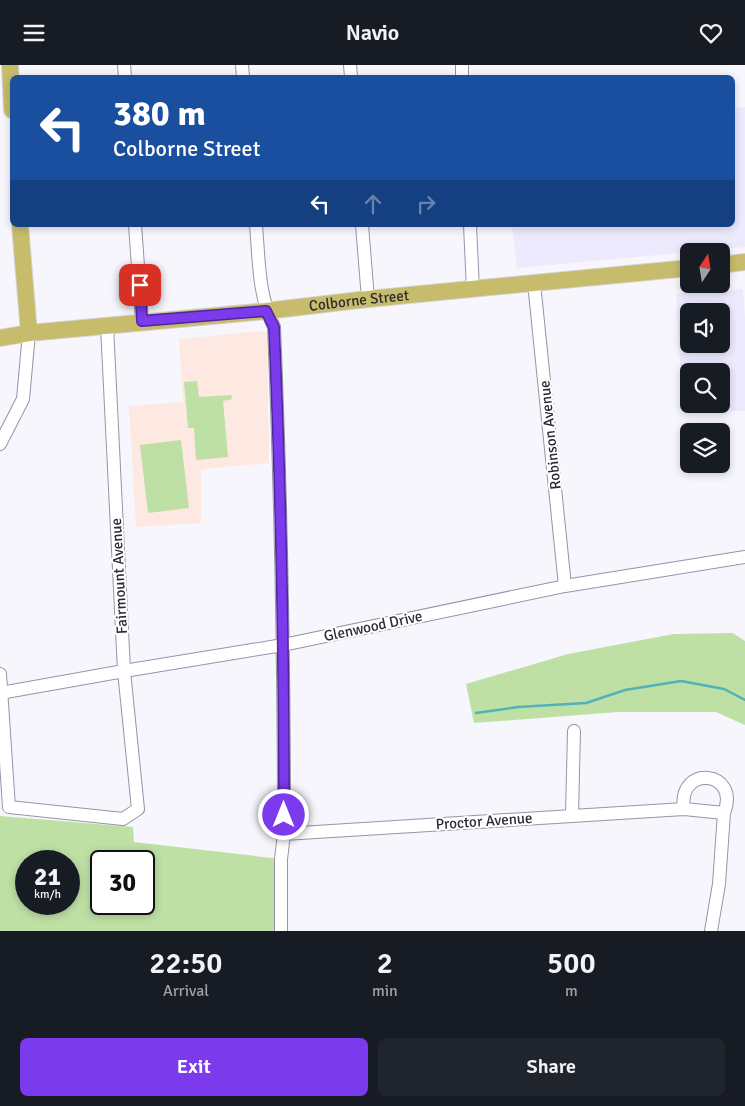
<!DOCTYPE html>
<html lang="en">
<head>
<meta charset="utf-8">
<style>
	body { margin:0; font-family:Signika,sans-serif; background:#20242c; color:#f1f3f6; height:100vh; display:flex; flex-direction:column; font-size:19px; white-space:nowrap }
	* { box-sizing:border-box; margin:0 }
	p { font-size:16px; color:#9ea1a6 }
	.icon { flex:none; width:28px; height:28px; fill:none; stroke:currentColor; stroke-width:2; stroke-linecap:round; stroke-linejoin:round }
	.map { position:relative; height:866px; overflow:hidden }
	.drawer { display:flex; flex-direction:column; background:#171b24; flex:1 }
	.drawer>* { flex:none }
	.hud { position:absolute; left:10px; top:10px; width:725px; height:152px; border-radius:8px; box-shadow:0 2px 8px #0003; background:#1a4fa0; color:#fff; overflow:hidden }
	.needle { width:32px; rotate:12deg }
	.buttons { position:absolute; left:680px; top:178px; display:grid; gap:10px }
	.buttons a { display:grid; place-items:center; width:50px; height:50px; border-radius:8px; background:#171b24; box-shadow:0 2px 8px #0003; font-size:25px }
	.speed { position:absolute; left:15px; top:785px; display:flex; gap:10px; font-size:25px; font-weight:700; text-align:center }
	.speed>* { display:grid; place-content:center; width:65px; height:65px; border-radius:50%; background:#171b24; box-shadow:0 2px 8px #0003; line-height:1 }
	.speed small { font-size:12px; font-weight:400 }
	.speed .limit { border:2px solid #111; border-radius:8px; background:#fff; color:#111 }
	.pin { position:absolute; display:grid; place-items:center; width:42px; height:42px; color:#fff; margin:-21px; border-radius:10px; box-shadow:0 2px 8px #0006 }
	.me { position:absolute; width:55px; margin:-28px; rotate:0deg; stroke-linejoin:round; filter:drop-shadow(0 0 4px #0008) }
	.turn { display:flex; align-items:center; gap:18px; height:105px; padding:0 20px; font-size:22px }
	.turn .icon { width:65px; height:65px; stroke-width:2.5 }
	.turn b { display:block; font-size:35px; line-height:42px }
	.lanes { display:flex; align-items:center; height:48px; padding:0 20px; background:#0003; justify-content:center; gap:25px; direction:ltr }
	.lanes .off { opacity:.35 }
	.eta { display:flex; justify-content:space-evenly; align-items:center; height:85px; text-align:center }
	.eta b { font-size:30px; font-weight:600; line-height:35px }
	.button { display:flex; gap:10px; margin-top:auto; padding:10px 20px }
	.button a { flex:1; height:58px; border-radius:8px; background:#7c3aed; color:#fff; font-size:20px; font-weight:600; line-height:58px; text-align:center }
	.button a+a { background:#20242c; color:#f1f3f6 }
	header { display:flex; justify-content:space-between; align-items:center; height:65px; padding:0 20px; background:#171b24; font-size:22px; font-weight:600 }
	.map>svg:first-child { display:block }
</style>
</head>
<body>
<header><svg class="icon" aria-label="menu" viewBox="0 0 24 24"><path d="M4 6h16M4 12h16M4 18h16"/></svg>Navio<svg class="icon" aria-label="heart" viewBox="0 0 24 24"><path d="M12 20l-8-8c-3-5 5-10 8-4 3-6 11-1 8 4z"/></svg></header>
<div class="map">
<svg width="745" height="866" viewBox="0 0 745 866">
	<rect width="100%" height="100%" fill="#f7f6fd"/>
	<!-- built -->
	<path fill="#eeeafe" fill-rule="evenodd" d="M 745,42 L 745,182 L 517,203 L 512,160 L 732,160 L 733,43 Z
		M 743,224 L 745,254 L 745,346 L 683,346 L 676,229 ZM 689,246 L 721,246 L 721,279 L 689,279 ZM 689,306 L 721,306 L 721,339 L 689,339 Z"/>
	<!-- education -->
	<path fill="#fde9e1" d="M 262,266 L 267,268 L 269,398 L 201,404 L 201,458 L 136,462 L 129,341 L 183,337 L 179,274 Z"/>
	<!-- green -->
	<path fill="#bee0a4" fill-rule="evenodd" d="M 197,316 L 199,332 L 231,330 L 232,334 L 223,336 L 228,392 L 196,395 L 194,363 L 188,363 L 184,317 Z
		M 181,375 L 189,443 L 148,448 L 140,380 Z
		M 733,568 L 745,576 L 745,660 L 716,647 L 618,647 L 474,658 L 466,619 L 568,589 L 674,569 Z
		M 0,751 L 133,762 L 134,777 L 281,794 L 280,866 L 0,866 ZM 26,796 L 69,796 L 69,839 L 26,839 ZM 101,796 L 144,796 L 144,839 L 101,839 Z"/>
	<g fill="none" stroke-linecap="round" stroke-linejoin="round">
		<!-- stream -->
		<path stroke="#53b1ba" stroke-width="2.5" d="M 476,648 L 518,642 L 586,638 L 625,625 L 681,616 L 724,624 L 745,635"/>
		<!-- minor casing -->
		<g stroke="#9794a5" stroke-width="14">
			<path id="minor" d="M 124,0 L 125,12
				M 242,0 L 243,12
				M 350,0 L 351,12
				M 462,0 L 462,12
				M 135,160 L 142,256
				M 256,160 C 259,194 258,230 274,262 C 281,431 284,600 284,769 L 281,794 L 281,866
				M 362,160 L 368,234
				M 470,160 L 473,225
				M 534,218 L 565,521
				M 0,379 L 23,334 L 29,268
				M 0,609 L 9,742 L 123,754 L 138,744 L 124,606 L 107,261
				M 0,628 L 124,606 L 283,580 L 565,521 L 745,492
				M 684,744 C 677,699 741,705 724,748 L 719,819 L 711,866
				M 572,750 L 574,666
				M 284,769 L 684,744 L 724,748"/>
		</g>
		<!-- major casing -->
		<g stroke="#d5d4d6" stroke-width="18">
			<g id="major">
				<path d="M 10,0 L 12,45"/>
				<path d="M 20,160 L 29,268"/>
				<path d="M 721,200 L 745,197"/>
				<path id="s1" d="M 0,273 L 29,268 L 266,246 L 368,234 L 689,203"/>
			</g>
		</g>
		<!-- minor -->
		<use href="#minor" stroke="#fff" stroke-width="12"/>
		<!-- major -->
		<use href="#major" stroke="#c6bc6b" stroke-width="16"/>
	</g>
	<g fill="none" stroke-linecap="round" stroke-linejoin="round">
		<!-- route casing -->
		<g stroke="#51269a" stroke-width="12">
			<path id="route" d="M 140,220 L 142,256 L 266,246 L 274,262 C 281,424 284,587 284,750"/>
		</g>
		<!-- route -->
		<use href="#route" stroke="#7c3aed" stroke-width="9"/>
	</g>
	<g text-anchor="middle" stroke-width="4" stroke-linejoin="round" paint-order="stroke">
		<!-- street labels -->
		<g font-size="15" fill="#2b2a31" stroke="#fff">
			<text dy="5" stroke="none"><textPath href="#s1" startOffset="361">Colborne Street</textPath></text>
			<text transform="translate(550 370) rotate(-96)" y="5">Robinson Avenue</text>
			<text transform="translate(119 511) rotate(-93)" y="5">Fairmount Avenue</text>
			<text transform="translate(373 561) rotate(-12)" y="5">Glenwood Drive</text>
			<text transform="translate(484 756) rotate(-4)" y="5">Proctor Avenue</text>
		</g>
	</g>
</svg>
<div class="buttons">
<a><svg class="needle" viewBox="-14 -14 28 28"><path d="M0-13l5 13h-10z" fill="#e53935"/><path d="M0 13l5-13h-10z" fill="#9ea1a6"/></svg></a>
<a><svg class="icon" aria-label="sound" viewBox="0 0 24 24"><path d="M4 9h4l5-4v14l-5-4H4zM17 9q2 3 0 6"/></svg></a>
<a><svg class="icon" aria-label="search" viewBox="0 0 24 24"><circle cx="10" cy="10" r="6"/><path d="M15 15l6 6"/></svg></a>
<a><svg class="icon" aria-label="layers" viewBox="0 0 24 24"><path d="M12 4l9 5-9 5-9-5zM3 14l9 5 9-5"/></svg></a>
</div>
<div class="speed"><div>21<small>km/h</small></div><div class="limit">30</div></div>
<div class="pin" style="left:140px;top:220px;background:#d93025"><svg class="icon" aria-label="arrive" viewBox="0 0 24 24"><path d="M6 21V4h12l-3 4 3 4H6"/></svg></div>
<svg class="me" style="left:284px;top:750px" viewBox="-20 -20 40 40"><circle r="17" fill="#7c3aed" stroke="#fff" stroke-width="3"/><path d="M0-11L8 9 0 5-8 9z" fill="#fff"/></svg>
<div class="hud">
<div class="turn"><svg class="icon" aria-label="left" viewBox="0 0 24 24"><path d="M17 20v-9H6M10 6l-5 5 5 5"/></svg><div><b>380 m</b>Colborne Street</div></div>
<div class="lanes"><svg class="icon" aria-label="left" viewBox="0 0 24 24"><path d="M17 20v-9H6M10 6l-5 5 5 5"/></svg><svg class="icon off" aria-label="ahead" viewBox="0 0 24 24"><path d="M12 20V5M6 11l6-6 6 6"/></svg><svg class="icon off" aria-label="right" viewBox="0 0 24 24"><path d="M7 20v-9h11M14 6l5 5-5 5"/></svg></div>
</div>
</div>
<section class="drawer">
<div class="eta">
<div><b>22:50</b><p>Arrival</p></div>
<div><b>2</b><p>min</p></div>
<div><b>500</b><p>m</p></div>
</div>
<div class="button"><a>Exit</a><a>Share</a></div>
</section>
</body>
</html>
